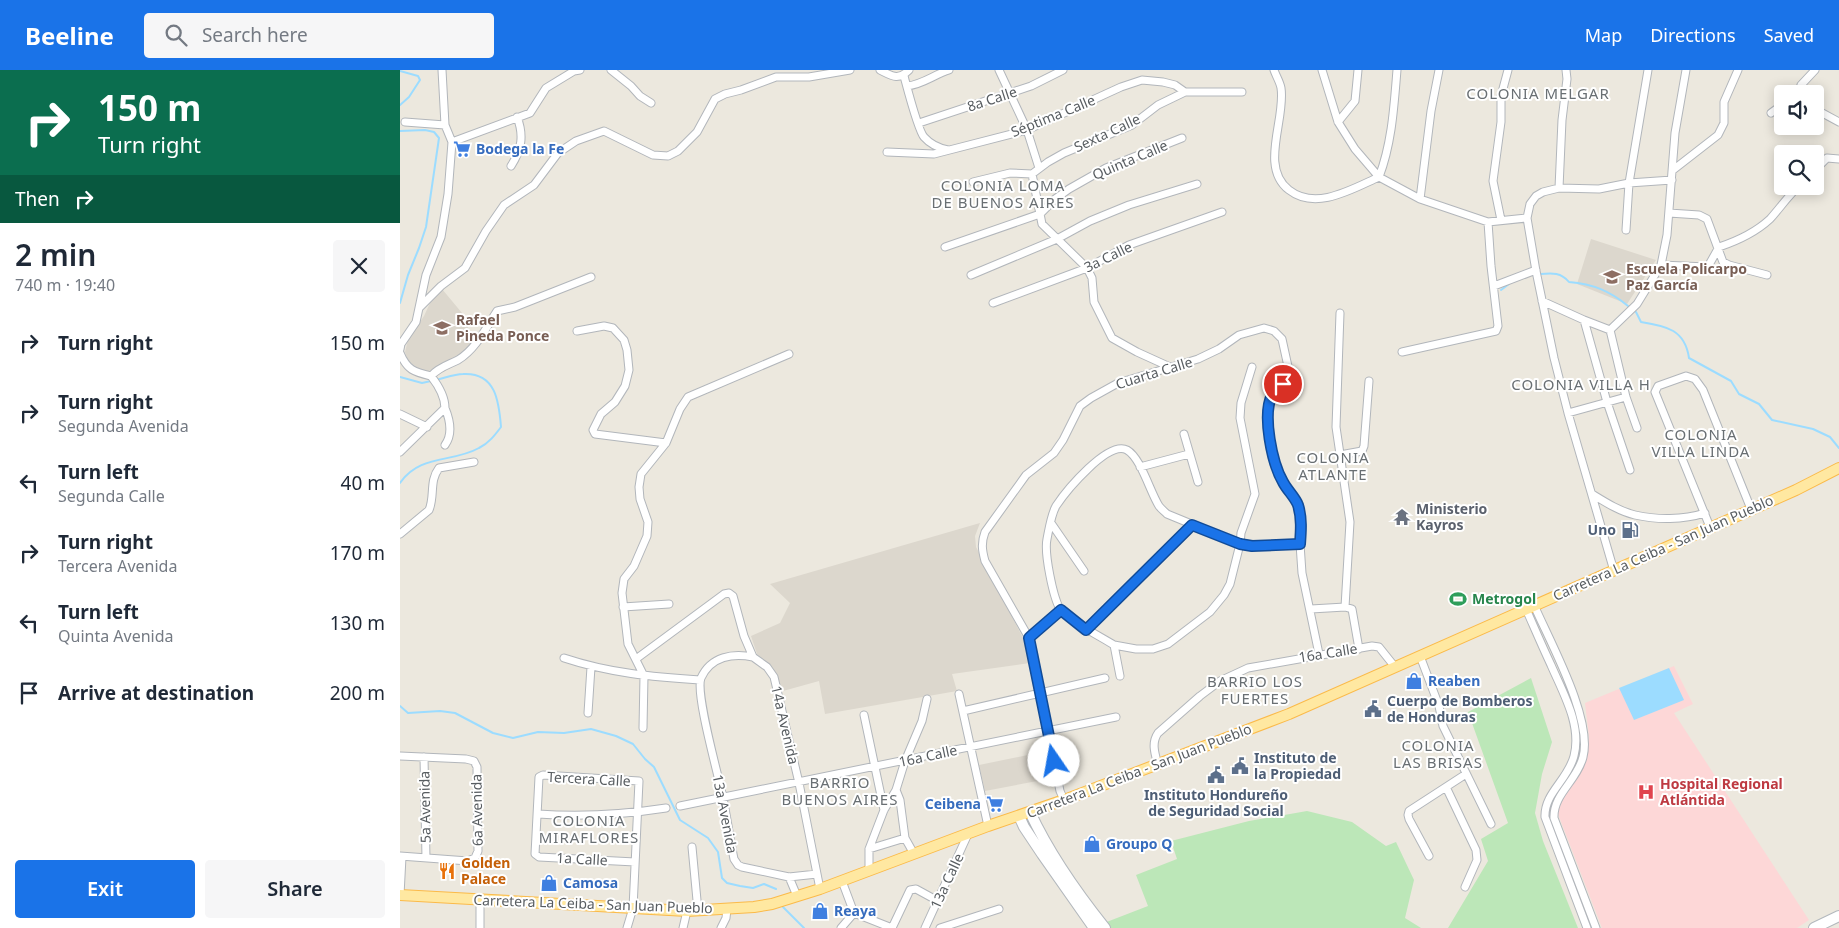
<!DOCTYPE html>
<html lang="en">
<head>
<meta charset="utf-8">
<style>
	body { margin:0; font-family:"Noto Sans",sans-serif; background:#f6f6f7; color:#1f2937; height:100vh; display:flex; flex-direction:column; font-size:19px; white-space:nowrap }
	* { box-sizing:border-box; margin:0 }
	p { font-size:16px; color:#747a83 }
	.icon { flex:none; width:28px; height:28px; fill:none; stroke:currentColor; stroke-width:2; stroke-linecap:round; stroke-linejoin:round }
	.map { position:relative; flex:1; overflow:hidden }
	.details { display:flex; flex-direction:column; background:#fff; width:400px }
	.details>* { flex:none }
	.top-card { background:#0b6e4f; color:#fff; overflow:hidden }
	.tools { position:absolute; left:1374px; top:15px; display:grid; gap:10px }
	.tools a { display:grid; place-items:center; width:50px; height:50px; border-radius:5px; background:#fff; box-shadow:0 2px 12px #0003; font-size:25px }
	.pin { position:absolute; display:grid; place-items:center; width:42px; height:42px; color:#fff; margin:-21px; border:2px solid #fff; border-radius:50%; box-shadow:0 1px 5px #0007 }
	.me { position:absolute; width:55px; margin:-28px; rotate:348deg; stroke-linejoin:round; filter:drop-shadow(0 0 4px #0008) }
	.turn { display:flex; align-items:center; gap:18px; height:105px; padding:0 15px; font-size:22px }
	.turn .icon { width:65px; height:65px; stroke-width:2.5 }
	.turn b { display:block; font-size:35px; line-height:42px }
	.then { display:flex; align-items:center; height:48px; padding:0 15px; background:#0003; gap:10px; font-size:19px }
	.round { display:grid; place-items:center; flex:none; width:52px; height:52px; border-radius:5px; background:#f6f6f7 }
	.head { display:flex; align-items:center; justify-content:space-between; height:85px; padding:0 15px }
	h1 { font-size:30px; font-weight:600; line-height:38px }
	.button { display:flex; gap:10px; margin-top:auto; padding:10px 15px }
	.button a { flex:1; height:58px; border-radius:5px; background:#1a73e8; color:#fff; font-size:20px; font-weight:600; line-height:58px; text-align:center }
	.button a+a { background:#f6f6f7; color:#1f2937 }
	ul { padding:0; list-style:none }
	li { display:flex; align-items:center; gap:15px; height:70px; padding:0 15px }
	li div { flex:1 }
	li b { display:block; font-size:19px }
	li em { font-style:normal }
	header { display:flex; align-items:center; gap:30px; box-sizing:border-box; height:70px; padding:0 25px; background:#1a73e8; color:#fff }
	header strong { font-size:24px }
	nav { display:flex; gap:28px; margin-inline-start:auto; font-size:18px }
	.search { width:350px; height:45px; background:#f6f6f7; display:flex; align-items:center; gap:12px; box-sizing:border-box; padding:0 18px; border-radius:5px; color:#747a83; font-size:19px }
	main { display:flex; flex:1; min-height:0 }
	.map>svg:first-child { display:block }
</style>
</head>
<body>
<header>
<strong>Beeline</strong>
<div class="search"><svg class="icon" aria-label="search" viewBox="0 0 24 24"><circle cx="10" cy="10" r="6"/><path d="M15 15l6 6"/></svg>Search here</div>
<nav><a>Map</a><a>Directions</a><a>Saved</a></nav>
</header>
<main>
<section class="details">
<div class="top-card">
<div class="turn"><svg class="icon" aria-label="right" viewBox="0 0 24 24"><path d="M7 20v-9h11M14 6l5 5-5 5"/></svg><div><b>150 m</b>Turn right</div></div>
<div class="then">Then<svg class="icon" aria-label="right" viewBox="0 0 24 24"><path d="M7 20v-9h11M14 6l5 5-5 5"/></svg></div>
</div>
<div class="head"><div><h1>2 min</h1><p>740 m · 19:40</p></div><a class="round"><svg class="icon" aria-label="close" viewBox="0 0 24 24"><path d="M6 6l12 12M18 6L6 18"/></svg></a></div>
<ul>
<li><svg class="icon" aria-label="right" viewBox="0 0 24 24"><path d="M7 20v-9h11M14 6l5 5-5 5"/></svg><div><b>Turn right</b></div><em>150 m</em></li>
<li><svg class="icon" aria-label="right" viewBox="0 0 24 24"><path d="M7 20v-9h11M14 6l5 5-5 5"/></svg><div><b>Turn right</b><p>Segunda Avenida</p></div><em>50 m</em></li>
<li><svg class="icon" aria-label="left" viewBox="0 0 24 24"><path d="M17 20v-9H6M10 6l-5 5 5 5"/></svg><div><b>Turn left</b><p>Segunda Calle</p></div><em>40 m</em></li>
<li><svg class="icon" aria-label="right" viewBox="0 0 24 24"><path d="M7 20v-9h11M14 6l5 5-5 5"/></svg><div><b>Turn right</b><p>Tercera Avenida</p></div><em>170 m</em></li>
<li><svg class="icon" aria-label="left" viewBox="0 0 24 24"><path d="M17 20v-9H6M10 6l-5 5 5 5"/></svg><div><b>Turn left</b><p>Quinta Avenida</p></div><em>130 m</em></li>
<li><svg class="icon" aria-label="arrive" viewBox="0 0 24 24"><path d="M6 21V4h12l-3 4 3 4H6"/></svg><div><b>Arrive at destination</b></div><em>200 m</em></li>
</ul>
<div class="button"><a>Exit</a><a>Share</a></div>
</section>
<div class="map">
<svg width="1439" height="858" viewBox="0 0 1439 858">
	<rect width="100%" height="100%" fill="#ece8de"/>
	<!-- education -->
	<path fill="#dcd7cd" d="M 1191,169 L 1256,190 L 1227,234 L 1177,214 Z
		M 42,219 L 62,243 L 74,271 L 57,287 L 27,302 L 22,301 L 8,291 L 5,282 L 8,270 L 24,246 L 30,233 Z
		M 580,453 L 575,466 L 576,477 L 623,568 L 630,593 L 552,604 L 557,621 L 425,644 L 419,611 L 383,621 L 373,598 L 357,584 L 351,566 L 380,553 L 390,533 L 370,514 Z
		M 647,681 L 653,708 L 585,721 L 579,695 Z"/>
	<!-- medical -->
	<path fill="#fdd7d7" d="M 1274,596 L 1293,634 L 1274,643 L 1409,850 L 1397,858 L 1202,858 L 1156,739 L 1160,731 L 1180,703 L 1186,686 L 1189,667 L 1185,633 Z"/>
	<!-- green -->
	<path fill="#bce7b8" d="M 1131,608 L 1152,672 L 1142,704 L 1135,743 L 1143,771 L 1178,858 L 1048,858 L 1088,791 L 1081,769 L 1108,753 L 1068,642 Z
		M 907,741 L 952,752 L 986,776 L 996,772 L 1014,810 L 1005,848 L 1021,858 L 708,858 L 704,853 L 748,836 L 736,805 L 777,789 L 771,771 L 849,751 Z"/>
	<!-- water -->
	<path fill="#9cdcff" d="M 1269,598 L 1284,630 L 1234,650 L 1219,618 Z"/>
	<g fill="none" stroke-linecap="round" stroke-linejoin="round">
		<!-- stream -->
		<path stroke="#9cdcff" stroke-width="2" d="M 0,1 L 18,6 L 20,10 L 9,27 L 0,35
			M 0,61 L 25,60 L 34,62 L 39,68 L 26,157 L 19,178 L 8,205 L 0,233
			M 1140,204 C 1152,203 1161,202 1169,212 C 1193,214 1210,221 1228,236
			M 1101,220 L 1109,214
			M 1236,242 L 1241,252 C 1267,256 1285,260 1289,288 L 1331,311 L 1339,324 L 1359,334 L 1372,350 L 1413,359 L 1430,367 L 1439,378
			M 0,307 L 22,313 L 31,311
			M 0,413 C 20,384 52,393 79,378 C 89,373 95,365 101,357 C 99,332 96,302 63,304 C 54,304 45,308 36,310
			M 0,636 L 8,643 L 40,641 L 55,643 L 93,663 L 113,668 L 138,662 L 164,663 L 191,659 L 216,666 L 233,674 L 245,689 L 254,697 L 280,750 L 308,768 L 318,782 L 322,808 L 327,813 L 340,816 L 353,818 L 364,814 L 376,819
			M 383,837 L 404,858"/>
		<!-- street casing -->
		<g stroke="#b2b6bb" stroke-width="9">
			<path id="street" d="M 211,0 L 231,16 L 240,26 L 251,33
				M 480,0 C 492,6 498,11 509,0
				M 599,0 L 627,60 L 639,98
				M 874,0 C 876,6 880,12 881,18 C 886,49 859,97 889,120 C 916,141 952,119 979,107 C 992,73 994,36 997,0
				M 922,0 L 938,52 L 955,79 L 979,107 L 1020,129 L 1088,152 L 1127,148
				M 504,6 C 507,17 518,60 524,67 C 531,75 538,78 548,80
				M 507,16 C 522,15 535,4 549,0
				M 1398,24 L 1401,15 L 1415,0
				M 1415,39 L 1439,52
				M 1371,43 L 1382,35
				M 5,52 L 45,55
				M 938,52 L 955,31 L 958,0
				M 519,53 L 631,16 L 663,0
				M 52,72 L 130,43 L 146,18 L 174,1 L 180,0
				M 487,82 L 534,84 L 627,60 L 721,17 L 742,10 L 763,12 L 775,15 L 785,22
				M 111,96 C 122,79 124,65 117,47
				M 1273,100 L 1318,65 L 1324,53 L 1324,32 L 1338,0
				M 1415,100 L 1427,88 L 1439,89
				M 632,104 L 642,154 L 687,198 L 692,208 L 694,232 L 712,268 L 737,282 L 770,297
				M 573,112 L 610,103 L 632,104 L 648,92 L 664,83 L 732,55 L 758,35 L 785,22 L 842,22
				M 1159,118 L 1162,50 L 1167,9 L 1166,0
				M 1020,129 L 1031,41 L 1039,0
				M 1269,143 L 1299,145 L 1307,149 L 1323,192 L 1329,195 L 1367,205
				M 1101,150 L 1093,111 L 1101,52 L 1101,26 L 1108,0
				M 1226,160 L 1229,113 L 1248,0
				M 545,177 L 640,144 L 655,129 L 669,119 L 706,98 L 782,68
				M 1261,195 L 1307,197 L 1310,193 L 1319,177 C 1337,171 1356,162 1370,149 C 1380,138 1388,126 1399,116
				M 571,205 L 657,169 L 690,151 L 729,135 L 797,114
				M 1094,216 L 1136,200
				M 1142,231 L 1184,250 L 1210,260
				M 593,233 L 687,198 L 729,175 L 822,142
				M 20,237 L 41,216 L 65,198 L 86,161 L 104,135 L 134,115 L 158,83 L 176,71 L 204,61 L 253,85 L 268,86 L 278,81 L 297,62 L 315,29 L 325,24 L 341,20 L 376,7 L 409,7 L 450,0
				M 940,243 L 936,357 L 950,452 L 945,537
				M 1184,250 L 1207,332 L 1230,400
				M 1210,260 L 1237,234 L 1261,195 L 1267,165 L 1275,63 L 1286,0
				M 1210,260 L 1226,327 L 1237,358
				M 177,261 L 204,256 L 213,258 L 224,270 L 227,280 L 229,300 L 225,316 L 215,332 L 201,344 L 193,360 L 195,364 L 266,373
				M 0,279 L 1,274 L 16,252 L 26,205 L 41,167 L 48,124 L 52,72 L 45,55 L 42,0
				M 1002,282 L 1096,261 L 1098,256 L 1091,196 L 1088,152
				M 0,283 C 7,300 14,302 31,306 C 38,315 45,326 45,338 L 0,382
				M 31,306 C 39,297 48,295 58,290 C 76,279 86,258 97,241 L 115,237 L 191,207
				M 1168,343 L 1226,327
				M 0,344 L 27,357
				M 784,364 L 798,412
				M 45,375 C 53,364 50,350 45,338
				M 940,385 L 962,381 L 964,376 L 969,311
				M 740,397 L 789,384
				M 1192,424 C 1205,432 1219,441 1235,445 C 1257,450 1283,450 1305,443
				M 651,453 L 684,501
				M 1310,457 L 1255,322 L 1258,316 L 1286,306 L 1295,309 L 1303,320 L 1351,439
				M 0,464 L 29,440 C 35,426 29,411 39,398 L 74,392
				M 1214,501 L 1168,343 L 1154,288 L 1136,201 L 1127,148 L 1130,134 L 1136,126 L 1143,122 L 1159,118 L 1199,119 L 1229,113 L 1272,110
				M 1134,535 C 1150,572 1193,649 1183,687 C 1177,711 1153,724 1154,748 L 1196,858
				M 223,537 L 269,534
				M 911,539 L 945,537 L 952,539 L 959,579
				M 1126,539 C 1134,557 1142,576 1151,595 C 1163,623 1182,655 1174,686 C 1168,710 1144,723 1145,747 L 1187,858
				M 686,559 L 792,455
				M 629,568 L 661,540
				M 714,575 L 736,579 L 753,579 L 768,574 L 810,542 L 824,525 L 830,514 L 840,474 L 841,463 L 855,424 L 840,348 L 841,333 L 852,297
				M 1020,586 L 1039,636 L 1043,656 L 1091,754
				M 353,587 C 333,583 311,586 301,608 C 295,624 319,707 323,728 C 327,748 330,769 334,789 L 338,795 L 342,797 L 389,807 L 417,804
				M 164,588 C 209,603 253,607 300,610
				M 236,589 L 324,524 L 329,523 L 333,526 L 344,566 L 353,587 L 367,597 L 374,607 L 399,713 L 420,819
				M 720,606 L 714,575 C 703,568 666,549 660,539 C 653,527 644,483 647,469 C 649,459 651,445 656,436 C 666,421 708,370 727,380 C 741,388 750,422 759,436 C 761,439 764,441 767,444 L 840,474 L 852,476 L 900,474
				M 559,624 L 588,756
				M 563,641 L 705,608
				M 188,643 L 191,597
				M 464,645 L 484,740
				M 243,658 L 244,606 L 228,574 L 222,523 L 224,509 L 234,496 L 247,466 L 248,452 L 240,429 L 239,417 L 241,404 L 266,373 L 280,339 L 288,327 L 389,284
				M 0,686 L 66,689 L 74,691 L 77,697 L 78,781 L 75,788 L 68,791 L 0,786
				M 24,687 L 26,788
				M 758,695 C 755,684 751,673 758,663 L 800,626 L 820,611 L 848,598 L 972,576 L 979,577 L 995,597
				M 1046,717 L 1076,780 L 1077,790 L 1065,817
				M 496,720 L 500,730 L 505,768 L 514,784
				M 664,730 L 660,721 L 629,568 L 585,491 C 582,480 581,473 585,462 L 626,405 L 654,383 L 663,370 L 680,336 L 691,328 L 718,313 L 798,289 L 819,279 L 839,265 L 864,258 L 874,261 L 882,269 L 889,301 L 883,314 L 873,324 L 869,336 L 869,371 L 875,396 L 884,415 L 897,433 L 901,452 L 900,474 L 902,503 L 919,584
				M 280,736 L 716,647
				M 138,744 C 183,747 221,745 266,738
				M 292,777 L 298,841
				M 469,779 L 505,768
				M 1029,786 L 1009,749 L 1008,745 L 1009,741 L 1066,704
				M 469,801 L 469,779 L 484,740 L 496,720 L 505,691 L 522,651 L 527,629
				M 389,807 L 397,826
				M 442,811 L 454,843 L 492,858
				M 0,825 L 2,787
				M 80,830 L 80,858
				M 227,858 L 233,838 L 239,711 L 143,705 L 139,707 L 135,784 L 139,787 L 235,792
				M 283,858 L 287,841
				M 321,858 L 326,848 L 327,839
				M 441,858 L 454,843
				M 492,858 L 510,820 L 516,819 L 538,831
				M 525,858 L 568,764
				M 540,858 L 599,839"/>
		</g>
		<!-- secondary casing -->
		<g stroke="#b3b8bd" stroke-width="12">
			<path id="secondary" d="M 630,742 C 649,783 677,823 705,858
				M 619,746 L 624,757 L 642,784 L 694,858
				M 1414,858 L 1439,846"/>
		</g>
		<!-- primary casing -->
		<g stroke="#fbba49" stroke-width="12">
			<path id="primary" d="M 0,825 L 287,841 L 354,837 L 372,834 L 420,819 L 588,756 L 664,730 L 889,644 L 1396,420 L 1439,398"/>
		</g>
		<!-- street -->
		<use href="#street" stroke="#fff" stroke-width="7"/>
		<!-- secondary -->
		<use href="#secondary" stroke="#fff" stroke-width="10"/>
		<!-- primary -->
		<use href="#primary" stroke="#ffe8a1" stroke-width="10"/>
	</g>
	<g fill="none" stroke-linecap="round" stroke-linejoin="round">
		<!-- route casing -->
		<g stroke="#114b97" stroke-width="12">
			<path id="route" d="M 654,691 L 629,568 L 631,566 L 661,540 L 686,560 L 792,455 L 840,474 L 852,476 L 900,474 C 901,461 902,448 898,435 C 895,427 887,420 883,412 C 872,393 862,345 872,325 C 875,321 880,317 883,314"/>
		</g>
		<!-- route -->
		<use href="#route" stroke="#1a73e8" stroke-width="9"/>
	</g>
	<!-- icons -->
	<defs>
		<g id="supermarket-bare" transform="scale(1.35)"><path d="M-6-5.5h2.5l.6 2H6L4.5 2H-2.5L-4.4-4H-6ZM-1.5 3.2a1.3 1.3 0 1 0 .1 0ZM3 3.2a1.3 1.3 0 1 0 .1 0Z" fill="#3f7fe0" stroke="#fff" stroke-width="2.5" paint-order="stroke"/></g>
		<g id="school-bare" transform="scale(1.35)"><path d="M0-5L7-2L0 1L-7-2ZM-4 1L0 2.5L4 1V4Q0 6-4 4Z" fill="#8d6e63" stroke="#fff" stroke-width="2.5" paint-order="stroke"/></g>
		<g id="temple-bare" transform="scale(1.35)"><path d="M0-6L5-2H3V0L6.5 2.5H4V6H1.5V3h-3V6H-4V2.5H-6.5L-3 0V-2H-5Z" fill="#6b7280" stroke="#fff" stroke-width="2.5" paint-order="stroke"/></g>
		<g id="fuel-bare" transform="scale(1.35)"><path d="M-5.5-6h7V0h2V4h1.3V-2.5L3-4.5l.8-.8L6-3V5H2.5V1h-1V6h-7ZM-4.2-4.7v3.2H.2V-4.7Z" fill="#5c6f8a" stroke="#fff" stroke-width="2.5" paint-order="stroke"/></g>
		<g id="stadium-bare" transform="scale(1.35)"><path d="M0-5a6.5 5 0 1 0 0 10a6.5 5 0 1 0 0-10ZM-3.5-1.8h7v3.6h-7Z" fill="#2e9e5b" stroke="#fff" stroke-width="2.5" paint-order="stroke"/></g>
		<g id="shop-bare" transform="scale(1.35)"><path d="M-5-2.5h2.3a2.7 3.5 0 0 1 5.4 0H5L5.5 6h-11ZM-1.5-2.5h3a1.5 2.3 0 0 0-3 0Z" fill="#3f7fe0" stroke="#fff" stroke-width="2.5" paint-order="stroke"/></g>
		<g id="civic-bare" transform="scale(1.35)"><path d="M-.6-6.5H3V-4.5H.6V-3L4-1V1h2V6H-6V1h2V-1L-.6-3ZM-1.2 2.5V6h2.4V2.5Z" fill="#5c6f8a" stroke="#fff" stroke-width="2.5" paint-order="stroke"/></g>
		<g id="hospital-bare" transform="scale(1.35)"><path d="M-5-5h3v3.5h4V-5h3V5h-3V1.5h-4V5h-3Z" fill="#e0444e" stroke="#fff" stroke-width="2.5" paint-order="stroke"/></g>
		<g id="restaurant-bare" transform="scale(1.35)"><path d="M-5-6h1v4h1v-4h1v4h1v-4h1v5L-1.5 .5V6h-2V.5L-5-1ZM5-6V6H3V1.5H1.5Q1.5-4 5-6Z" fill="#e8710a" stroke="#fff" stroke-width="2.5" paint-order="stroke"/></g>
	</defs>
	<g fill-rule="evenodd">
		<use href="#supermarket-bare" x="62" y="79"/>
		<use href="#school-bare" x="1212" y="207"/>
		<use href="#school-bare" x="42" y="258"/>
		<use href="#temple-bare" x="1002" y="447"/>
		<use href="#fuel-bare" x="1230" y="460"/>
		<use href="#stadium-bare" x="1058" y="529"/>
		<use href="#shop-bare" x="1014" y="611"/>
		<use href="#civic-bare" x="973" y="639"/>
		<use href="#civic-bare" x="840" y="696"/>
		<use href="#civic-bare" x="816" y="705"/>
		<use href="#hospital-bare" x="1246" y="722"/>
		<use href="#supermarket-bare" x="595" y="734"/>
		<use href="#shop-bare" x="692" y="774"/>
		<use href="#restaurant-bare" x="47" y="801"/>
		<use href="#shop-bare" x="149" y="813"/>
		<use href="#shop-bare" x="420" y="841"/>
	</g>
	<g text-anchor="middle" stroke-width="4" stroke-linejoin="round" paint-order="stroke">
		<!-- street labels -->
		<g font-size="14" fill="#585d61" stroke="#fff">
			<text transform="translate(592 29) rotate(-18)" y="5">8a Calle</text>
			<text transform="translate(653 46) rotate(-22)" y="5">Séptima Calle</text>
			<text transform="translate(707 63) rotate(-25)" y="5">Sexta Calle</text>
			<text transform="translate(730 90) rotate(-23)" y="5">Quinta Calle</text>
			<text transform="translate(708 187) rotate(-26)" y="5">3a Calle</text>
			<text transform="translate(754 303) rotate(-17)" y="5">Cuarta Calle</text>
			<text transform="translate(1263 478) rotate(-24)" y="5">Carretera La Ceiba - San Juan Pueblo</text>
			<text transform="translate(928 583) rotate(-9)" y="5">16a Calle</text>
			<text transform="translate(385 655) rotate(77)" y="5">14a Avenida</text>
			<text transform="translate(528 686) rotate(-12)" y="5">16a Calle</text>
			<text transform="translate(739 701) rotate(-21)" y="5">Carretera La Ceiba - San Juan Pueblo</text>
			<text transform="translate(189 709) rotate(3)" y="5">Tercera Calle</text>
			<text transform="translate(25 737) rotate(-91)" y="5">5a Avenida</text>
			<text transform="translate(77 740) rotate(-91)" y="5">6a Avenida</text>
			<text transform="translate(325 744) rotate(79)" y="5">13a Avenida</text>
			<text transform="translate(182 789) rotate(3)" y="5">1a Calle</text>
			<text transform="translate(547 811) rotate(-65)" y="5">13a Calle</text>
			<text transform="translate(193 834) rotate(2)" y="5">Carretera La Ceiba - San Juan Pueblo</text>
		</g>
		<!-- shop labels -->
		<g font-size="14" font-weight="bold" fill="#366cbe" stroke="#fff" text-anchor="start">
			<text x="76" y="84">Bodega la Fe</text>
			<text x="1028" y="616">Reaben</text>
			<text x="581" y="739" text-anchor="end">Ceibena</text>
			<text x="706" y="779">Groupo Q</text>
			<text x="163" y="818">Camosa</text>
			<text x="434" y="846">Reaya</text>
		</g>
		<!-- education labels -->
		<g font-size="14" font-weight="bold" fill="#785e54" stroke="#fff" text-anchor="start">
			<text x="1226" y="204">Escuela Policarpo<tspan x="1226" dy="16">Paz García</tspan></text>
			<text x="56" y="255">Rafael<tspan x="56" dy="16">Pineda Ponce</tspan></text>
		</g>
		<!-- worship labels -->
		<g font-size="14" font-weight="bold" fill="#5b616d" stroke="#fff" text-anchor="start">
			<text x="1016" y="444">Ministerio<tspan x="1016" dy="16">Kayros</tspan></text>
		</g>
		<!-- service labels -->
		<g font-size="14" font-weight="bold" fill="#4e5e75" stroke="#fff" text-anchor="start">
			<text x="1216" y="465" text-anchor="end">Uno</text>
			<text x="987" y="636">Cuerpo de Bomberos<tspan x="987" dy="16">de Honduras</tspan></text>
			<text x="854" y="693">Instituto de<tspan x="854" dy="16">la Propiedad</tspan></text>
			<text x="816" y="730" text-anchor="middle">Instituto Hondureño<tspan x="816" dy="16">de Seguridad Social</tspan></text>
		</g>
		<!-- leisure labels -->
		<g font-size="14" font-weight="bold" fill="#27864d" stroke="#fff" text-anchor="start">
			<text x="1072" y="534">Metrogol</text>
		</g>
		<!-- health labels -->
		<g font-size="14" font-weight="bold" fill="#be3a42" stroke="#fff" text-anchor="start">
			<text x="1260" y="719">Hospital Regional<tspan x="1260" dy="16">Atlántida</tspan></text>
		</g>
		<!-- food labels -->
		<g font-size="14" font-weight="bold" fill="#c56008" stroke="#fff" text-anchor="start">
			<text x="61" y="798">Golden<tspan x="61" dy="16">Palace</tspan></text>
		</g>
		<!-- neighbourhood labels -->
		<g font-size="15" letter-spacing="1" fill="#696f73" stroke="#fff">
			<text x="1138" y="29">COLONIA MELGAR</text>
			<text x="603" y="121">COLONIA LOMA<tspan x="603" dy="17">DE BUENOS AIRES</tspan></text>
			<text x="1181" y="320">COLONIA VILLA H</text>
			<text x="1301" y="370">COLONIA<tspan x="1301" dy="17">VILLA LINDA</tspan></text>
			<text x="933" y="393">COLONIA<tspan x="933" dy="17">ATLANTE</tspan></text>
			<text x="855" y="617">BARRIO LOS<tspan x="855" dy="17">FUERTES</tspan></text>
			<text x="1038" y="681">COLONIA<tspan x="1038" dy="17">LAS BRISAS</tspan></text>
			<text x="440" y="718">BARRIO<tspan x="440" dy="17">BUENOS AIRES</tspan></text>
			<text x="189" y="756">COLONIA<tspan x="189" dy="17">MIRAFLORES</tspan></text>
		</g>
	</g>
</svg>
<div class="tools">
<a><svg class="icon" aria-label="sound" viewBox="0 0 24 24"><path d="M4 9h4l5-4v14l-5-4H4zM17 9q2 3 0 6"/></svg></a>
<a><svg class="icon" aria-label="search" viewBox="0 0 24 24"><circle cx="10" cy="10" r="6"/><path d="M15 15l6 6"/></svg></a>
</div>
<div class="pin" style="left:883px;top:314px;background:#d93025"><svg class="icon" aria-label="arrive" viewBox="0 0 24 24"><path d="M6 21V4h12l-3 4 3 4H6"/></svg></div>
<svg class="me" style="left:654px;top:691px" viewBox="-20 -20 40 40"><circle r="19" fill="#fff"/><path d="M0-13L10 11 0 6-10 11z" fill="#1a73e8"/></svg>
</div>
</main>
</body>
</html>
